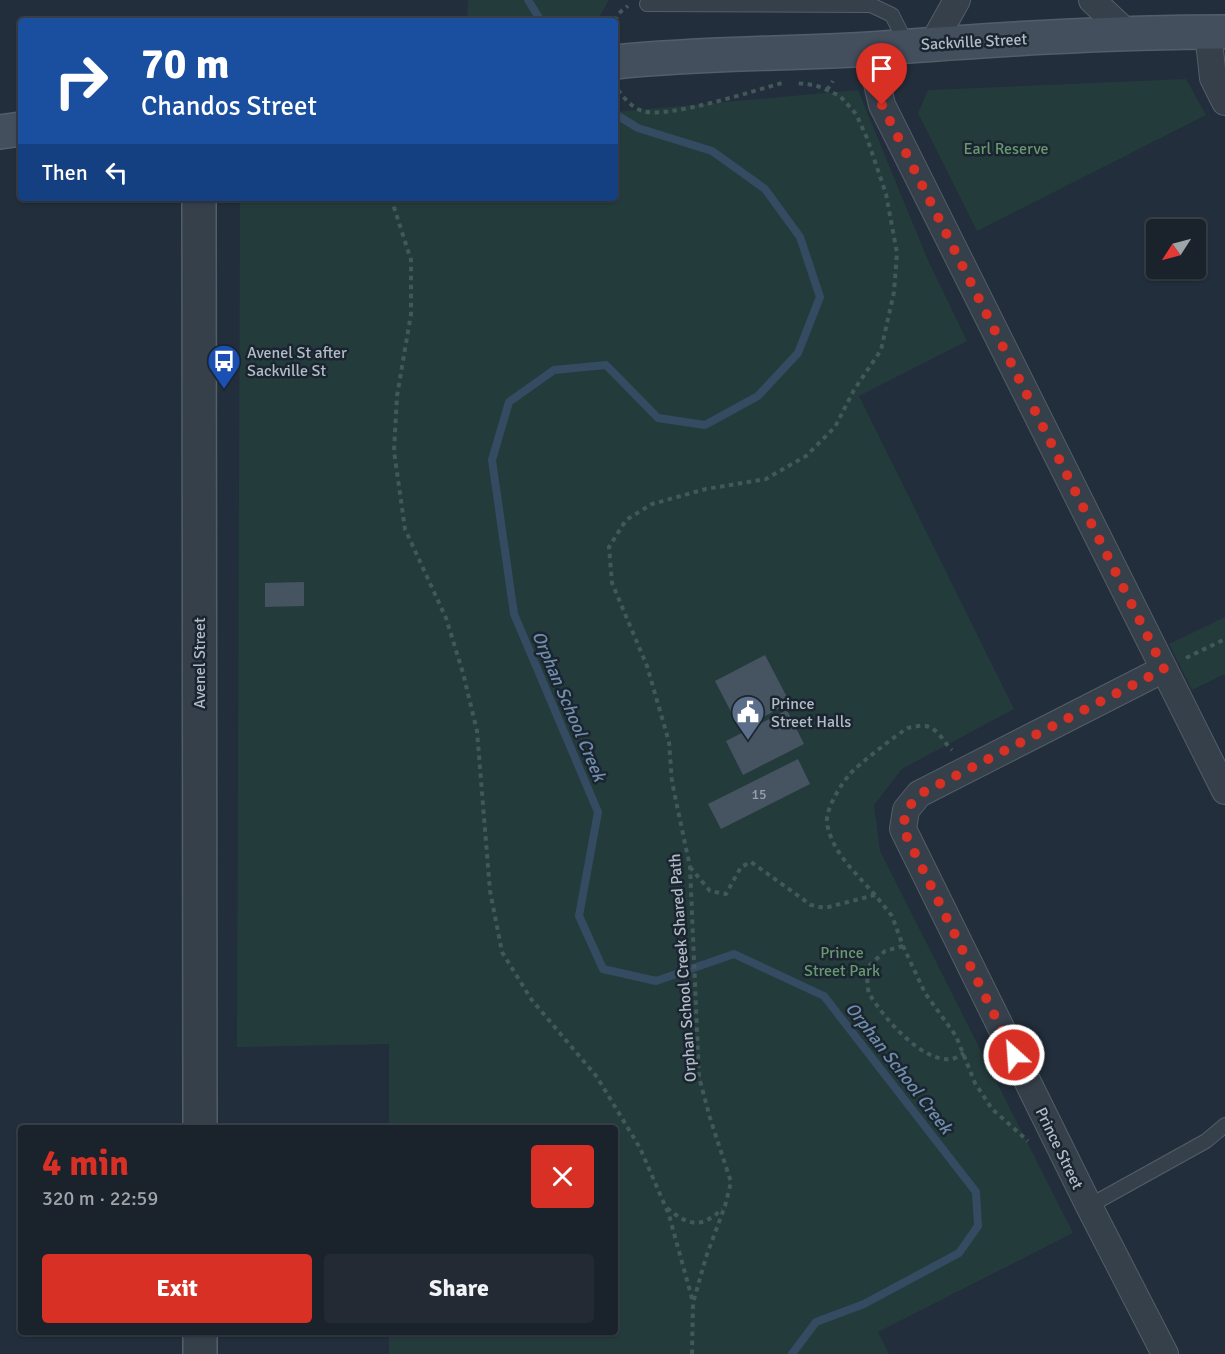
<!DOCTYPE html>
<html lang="en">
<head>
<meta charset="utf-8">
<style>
	body { margin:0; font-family:Signika,sans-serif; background:#232a34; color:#f1f3f6; height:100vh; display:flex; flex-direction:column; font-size:22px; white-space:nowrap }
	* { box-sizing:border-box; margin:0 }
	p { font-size:20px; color:#9fa4a9 }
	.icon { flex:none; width:33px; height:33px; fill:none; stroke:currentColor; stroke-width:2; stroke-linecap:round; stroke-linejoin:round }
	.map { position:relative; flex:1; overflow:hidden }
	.side { position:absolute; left:18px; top:1125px; width:600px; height:210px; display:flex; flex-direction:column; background:#1a222c; border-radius:6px; box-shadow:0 2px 4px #0004,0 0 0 2px #383f48 }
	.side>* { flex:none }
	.guide { position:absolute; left:18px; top:18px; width:600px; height:183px; border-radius:6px; box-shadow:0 2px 4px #0004,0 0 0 2px #383f48; background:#1a4fa0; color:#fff; overflow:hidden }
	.needle { width:39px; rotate:234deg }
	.tools { position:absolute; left:1146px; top:219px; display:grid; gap:12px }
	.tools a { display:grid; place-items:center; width:60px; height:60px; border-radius:6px; background:#1a222c; box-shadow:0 2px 4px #0004,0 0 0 2px #383f48; font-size:30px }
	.pin { position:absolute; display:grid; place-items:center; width:51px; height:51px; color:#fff; margin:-62px -26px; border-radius:50% 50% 50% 0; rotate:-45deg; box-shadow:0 0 6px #0007 }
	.pin .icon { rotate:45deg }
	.me { position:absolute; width:66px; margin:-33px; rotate:334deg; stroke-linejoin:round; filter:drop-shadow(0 0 4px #0008) }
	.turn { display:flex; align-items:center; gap:21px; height:126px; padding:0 24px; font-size:27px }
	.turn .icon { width:78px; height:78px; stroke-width:2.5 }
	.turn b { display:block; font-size:42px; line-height:51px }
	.then { display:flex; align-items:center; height:57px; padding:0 24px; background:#0003; gap:12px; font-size:22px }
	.round { display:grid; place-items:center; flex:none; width:63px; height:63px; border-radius:6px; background:#232a34 }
	.headline { display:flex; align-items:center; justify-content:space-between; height:102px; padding:0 24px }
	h1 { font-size:36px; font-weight:800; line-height:45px; color:#d93025 }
	.cta { display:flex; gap:12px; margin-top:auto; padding:12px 24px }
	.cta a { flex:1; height:69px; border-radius:6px; background:#d93025; color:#fff; font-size:24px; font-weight:800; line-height:69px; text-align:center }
	.cta a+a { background:#232a34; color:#f1f3f6 }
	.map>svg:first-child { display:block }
</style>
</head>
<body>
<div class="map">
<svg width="1225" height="1354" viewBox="0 0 1225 1354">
	<rect width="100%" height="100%" fill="#222e3b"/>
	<!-- green -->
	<path fill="#243b3c" d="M 468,0 L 609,0 L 597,21 L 467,21 Z
		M 1186,79 L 1206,115 L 977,231 L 918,113 L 928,90 Z
		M 858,90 L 927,258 L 967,341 L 859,396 L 1014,709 L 902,769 L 874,805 L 880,851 L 1073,1233 L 878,1332 L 889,1354 L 389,1354 L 389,1332 L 615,1332 L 615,1128 L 389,1128 L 389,1044 L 237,1047 L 240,198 L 615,198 L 615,112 Z
		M 1225,617 L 1225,674 L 1192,690 L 1169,644 Z"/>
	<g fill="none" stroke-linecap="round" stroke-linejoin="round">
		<!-- stream -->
		<path stroke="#354b62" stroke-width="8" d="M 528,0 L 541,21
			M 615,114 L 638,128 L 712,151 L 765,189 L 800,237 L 820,297 L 798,353 L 758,396 L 705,425 L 658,418 L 606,365 L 554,370 L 509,402 L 492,460 L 514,614 L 598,812 L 579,916 L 603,969 L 656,981 L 734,954 L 824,996 L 976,1192 L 978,1226 L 959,1253 L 864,1304 L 816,1322 L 792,1354"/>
	</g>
	<!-- building -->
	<path fill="#465462" d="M 304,582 L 304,606 L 265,607 L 265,583 Z
		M 765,655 L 790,703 L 740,729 L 715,681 Z
		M 787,710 L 804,744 L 743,775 L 726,741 Z
		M 798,759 L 810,784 L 721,829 L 708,804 Z"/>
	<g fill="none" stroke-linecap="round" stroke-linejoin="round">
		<!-- service casing -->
		<g stroke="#545e69" stroke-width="16">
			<path id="service" d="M 647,4 L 871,5 L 892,15 L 907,45
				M 1089,1206 L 1206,1141 L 1225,1125"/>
		</g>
		<!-- minor casing -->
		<g stroke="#545e69" stroke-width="28">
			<path id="minor" d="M 1092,0 L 1128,34
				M 1208,32 L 1213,78 L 1225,102
				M 933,43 L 957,0
				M 869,49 L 882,105 L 1225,791
				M 1164,669 L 919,794 L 906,810 L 903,829 L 1089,1206 L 1165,1354"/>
		</g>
		<!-- tertiary casing -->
		<g stroke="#545e69" stroke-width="36">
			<path id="tertiary" d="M 199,198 L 200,1128
				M 200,1332 L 200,1354"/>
		</g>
		<!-- secondary casing -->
		<g stroke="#545e69" stroke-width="36">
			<path id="secondary" d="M 615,62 C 699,53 785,54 870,49 C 988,40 1106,32 1225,32
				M 0,132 L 21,129"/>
		</g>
		<!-- path -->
		<path stroke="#425859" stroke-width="4" stroke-dasharray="4.5 4.5" stroke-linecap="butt" d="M 615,21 L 619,13 L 628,6
			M 618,90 C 624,98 632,108 643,111 C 667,119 753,91 782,83
			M 827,90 L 833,81
			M 391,198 L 411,260 L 411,314 L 397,396 L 394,451 L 405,529 L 446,618 L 463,673 L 477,731 L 490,891 L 502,952 L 531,999 L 597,1077 L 640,1148 L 669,1215 L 693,1302
			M 1186,658 L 1225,639
			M 690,867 L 710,891 L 726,894 L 741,867 L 751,862 L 811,905 L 825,908 L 875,895 L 892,916 L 903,946 L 925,993 L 956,1036 L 975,1083 L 992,1109 L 1028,1141
			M 875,895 C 857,874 832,853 827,823 C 825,810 841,784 850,774 C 855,767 900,732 908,728 C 912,727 922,725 926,726 C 939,729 944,743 952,750
			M 903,946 L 885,951 L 867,968 C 868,976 866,988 870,995 C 884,1018 922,1063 952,1059 C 956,1058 960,1055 964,1053
			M 667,1208 C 689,1226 701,1229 722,1209
			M 692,1354 L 693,1303 L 706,1257 L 725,1206 L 731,1182 L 710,1118 L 699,1077 L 690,867 L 672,782 L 669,742 L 647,666 L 612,583 L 609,547 L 626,520 L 652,504 L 706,489 L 766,479 L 806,456 L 835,427 L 854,390 L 881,350 L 894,292 L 897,253 L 886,194 L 867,138 L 856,114 L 840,96 L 827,90 L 815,85 L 795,83"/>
		<!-- service -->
		<use href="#service" stroke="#36404b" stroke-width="14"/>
		<!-- minor -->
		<use href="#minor" stroke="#36404b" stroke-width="26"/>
		<!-- tertiary -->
		<use href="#tertiary" stroke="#36404b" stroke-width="33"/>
		<!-- secondary -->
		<use href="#secondary" stroke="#444f5e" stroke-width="33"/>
	</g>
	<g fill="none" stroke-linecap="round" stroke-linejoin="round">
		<!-- route -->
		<path stroke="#d93025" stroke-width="10" stroke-dasharray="0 18" d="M 882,105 L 1164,669 L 920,794 L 906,810 L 903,829 L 1014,1055"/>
	</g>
	<!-- icons -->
	<defs>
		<g id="bus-pin" transform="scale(1.725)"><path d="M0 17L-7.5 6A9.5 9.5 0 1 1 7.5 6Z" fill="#1a4fb4" stroke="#1b2530"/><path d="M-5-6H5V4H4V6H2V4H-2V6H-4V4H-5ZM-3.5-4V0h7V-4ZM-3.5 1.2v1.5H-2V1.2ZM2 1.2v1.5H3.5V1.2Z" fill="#fff"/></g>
		<g id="civic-pin" transform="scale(1.725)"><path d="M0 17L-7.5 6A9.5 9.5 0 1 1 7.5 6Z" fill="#5c6f8a" stroke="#1b2530"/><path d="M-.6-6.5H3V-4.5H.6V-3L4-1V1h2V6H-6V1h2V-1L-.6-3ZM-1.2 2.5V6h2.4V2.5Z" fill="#fff"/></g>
	</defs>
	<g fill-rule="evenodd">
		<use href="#bus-pin" x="224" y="361"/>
		<use href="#civic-pin" x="748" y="712"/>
	</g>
	<g text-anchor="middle" stroke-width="5" stroke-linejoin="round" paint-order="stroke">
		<!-- number labels -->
		<g font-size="14" fill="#96a1ae">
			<text x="759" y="799">15</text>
		</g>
		<!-- street labels -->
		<g font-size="16" fill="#b1bbc7" stroke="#1b2530">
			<text transform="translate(974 41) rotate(-3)" y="6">Sackville Street</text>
			<text transform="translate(199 663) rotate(-90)" y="6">Avenel Street</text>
			<text transform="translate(682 968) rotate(-94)" y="6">Orphan School Creek Shared Path</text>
			<text transform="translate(1060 1148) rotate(64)" y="6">Prince Street</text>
		</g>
		<!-- park labels -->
		<g font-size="16" fill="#67986f" stroke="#1b2530">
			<text x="1006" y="154">Earl Reserve</text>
			<text x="842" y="958">Prince<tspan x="842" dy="18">Street Park</tspan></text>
		</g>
		<!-- poi labels -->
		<g font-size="16" fill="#b1bbc7" stroke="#1b2530" text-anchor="start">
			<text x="247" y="358">Avenel St after<tspan x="247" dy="18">Sackville St</tspan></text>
			<text x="771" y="709">Prince<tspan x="771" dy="18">Street Halls</tspan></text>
		</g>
		<!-- water labels -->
		<g font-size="18" font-style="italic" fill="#708eab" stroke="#1b2530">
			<text transform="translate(569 706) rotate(67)" y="6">Orphan School Creek</text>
			<text transform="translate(899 1068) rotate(52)" y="6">Orphan School Creek</text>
		</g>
	</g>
</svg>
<div class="tools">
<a><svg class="needle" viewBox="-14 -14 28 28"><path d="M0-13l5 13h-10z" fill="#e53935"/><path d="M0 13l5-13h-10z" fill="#9fa4a9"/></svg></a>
</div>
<div class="pin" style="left:882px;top:105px;background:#d93025"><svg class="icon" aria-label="arrive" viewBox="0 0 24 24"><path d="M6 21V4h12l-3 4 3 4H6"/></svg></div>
<svg class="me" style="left:1014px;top:1055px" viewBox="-20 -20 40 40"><circle r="17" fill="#d93025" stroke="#fff" stroke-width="3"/><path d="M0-11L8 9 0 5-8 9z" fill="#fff"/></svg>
<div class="guide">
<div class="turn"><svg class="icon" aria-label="right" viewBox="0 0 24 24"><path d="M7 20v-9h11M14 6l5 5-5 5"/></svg><div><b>70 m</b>Chandos Street</div></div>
<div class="then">Then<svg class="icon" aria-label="left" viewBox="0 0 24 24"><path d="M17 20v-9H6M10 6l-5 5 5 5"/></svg></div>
</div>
<section class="side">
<div class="headline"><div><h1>4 min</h1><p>320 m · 22:59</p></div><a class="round" style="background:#d93025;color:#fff"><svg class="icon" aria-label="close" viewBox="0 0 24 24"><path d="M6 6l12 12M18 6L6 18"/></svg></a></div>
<div class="cta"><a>Exit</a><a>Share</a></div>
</section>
</div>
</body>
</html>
